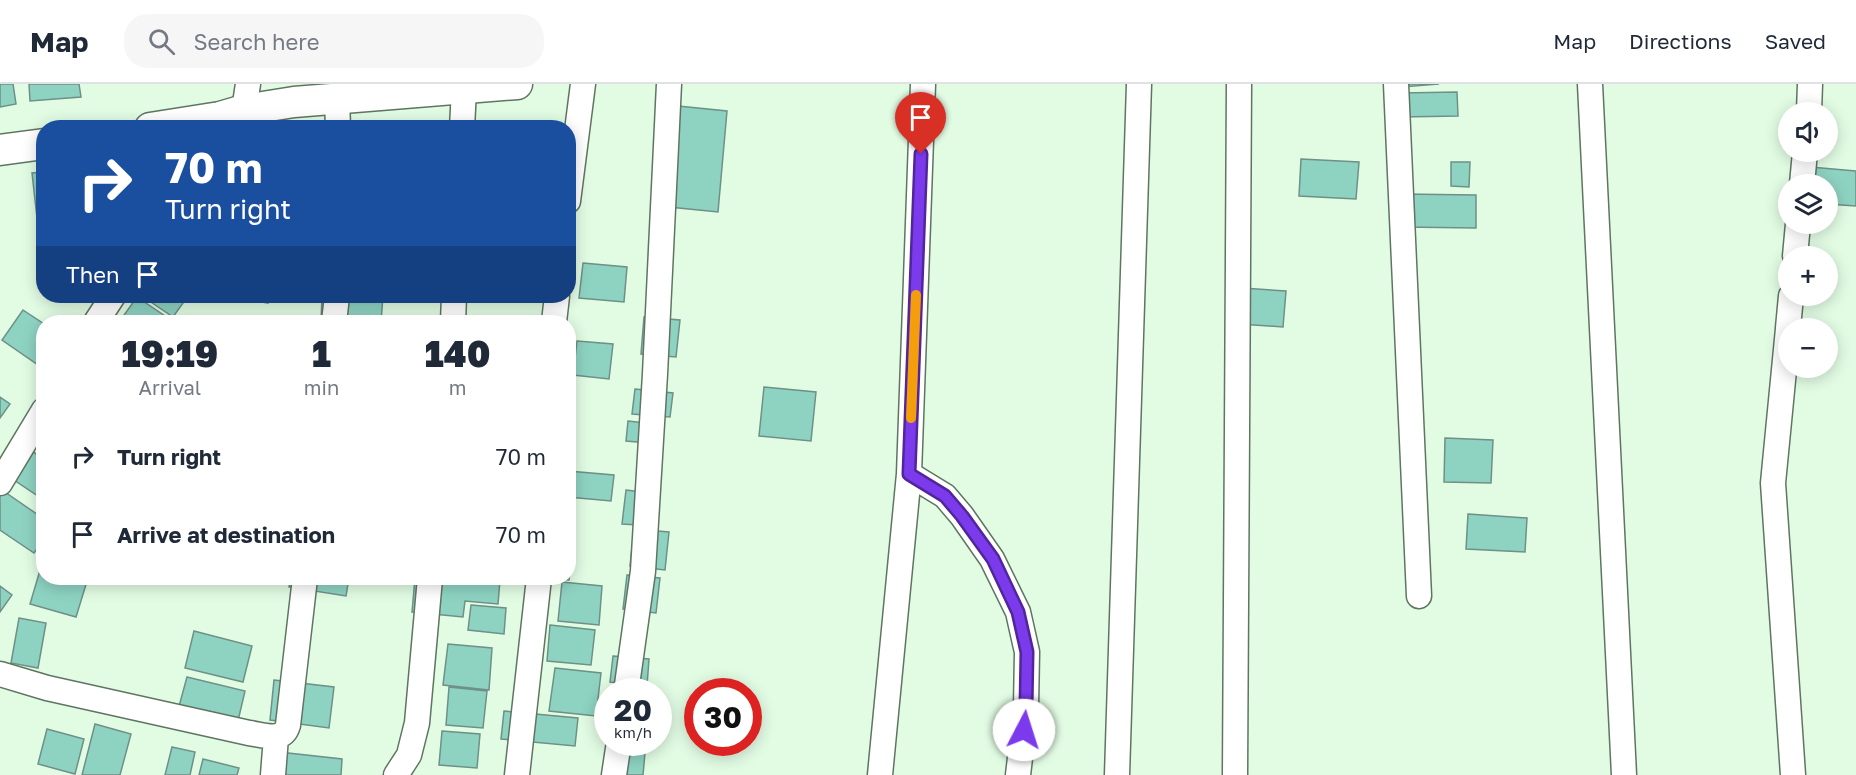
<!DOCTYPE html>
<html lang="en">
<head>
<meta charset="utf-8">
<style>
	body { margin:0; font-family:"Golos Text",sans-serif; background:#f6f6f7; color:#1f2937; height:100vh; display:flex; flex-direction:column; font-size:22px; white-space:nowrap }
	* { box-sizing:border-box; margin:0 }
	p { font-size:20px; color:#747a83 }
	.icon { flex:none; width:33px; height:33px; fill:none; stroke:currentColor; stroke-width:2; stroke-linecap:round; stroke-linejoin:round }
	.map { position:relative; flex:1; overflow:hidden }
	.sheet { position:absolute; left:36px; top:231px; width:540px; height:270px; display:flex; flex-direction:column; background:#fff; border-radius:24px; box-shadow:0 3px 15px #0003 }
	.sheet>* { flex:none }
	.top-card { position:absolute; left:36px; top:36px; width:540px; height:183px; border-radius:24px; box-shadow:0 3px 15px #0003; background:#1a4fa0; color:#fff; overflow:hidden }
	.controls { position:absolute; left:1778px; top:18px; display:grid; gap:12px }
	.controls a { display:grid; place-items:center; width:60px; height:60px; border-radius:50%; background:#fff; box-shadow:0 3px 15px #0003; font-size:30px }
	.speed { position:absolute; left:594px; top:594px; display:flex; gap:12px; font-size:30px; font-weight:700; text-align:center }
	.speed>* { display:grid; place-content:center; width:78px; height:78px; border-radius:50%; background:#fff; box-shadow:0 3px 15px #0003; line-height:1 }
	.speed small { font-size:15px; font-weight:400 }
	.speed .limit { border:9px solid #d22; background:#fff; color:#111 }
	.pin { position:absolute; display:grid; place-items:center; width:51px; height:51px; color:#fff; margin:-62px -26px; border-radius:50% 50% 50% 0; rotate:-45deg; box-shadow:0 0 6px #0007 }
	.pin .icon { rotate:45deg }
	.me { position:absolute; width:66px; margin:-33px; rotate:5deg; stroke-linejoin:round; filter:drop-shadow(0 0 4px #0008) }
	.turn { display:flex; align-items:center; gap:21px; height:126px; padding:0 30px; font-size:27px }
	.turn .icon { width:78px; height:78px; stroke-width:2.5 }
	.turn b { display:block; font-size:42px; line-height:51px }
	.then { display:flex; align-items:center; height:57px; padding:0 30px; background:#0003; gap:12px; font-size:22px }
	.eta { display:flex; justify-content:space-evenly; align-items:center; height:102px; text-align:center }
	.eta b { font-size:36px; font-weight:800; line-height:42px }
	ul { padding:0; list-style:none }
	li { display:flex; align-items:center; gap:18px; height:78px; padding:0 30px }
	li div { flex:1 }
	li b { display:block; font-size:22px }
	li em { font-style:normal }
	header { display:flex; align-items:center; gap:36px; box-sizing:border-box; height:84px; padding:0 30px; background:#fff; border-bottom:2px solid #e0e1e3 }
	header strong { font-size:28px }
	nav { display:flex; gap:33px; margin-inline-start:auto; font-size:21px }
	.search { width:420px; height:54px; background:#f6f6f7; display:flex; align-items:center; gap:15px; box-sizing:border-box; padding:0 21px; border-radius:24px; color:#747a83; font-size:22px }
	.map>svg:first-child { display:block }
</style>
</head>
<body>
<header>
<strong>Map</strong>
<div class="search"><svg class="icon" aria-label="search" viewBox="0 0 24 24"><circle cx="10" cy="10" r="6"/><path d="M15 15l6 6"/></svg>Search here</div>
<nav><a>Map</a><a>Directions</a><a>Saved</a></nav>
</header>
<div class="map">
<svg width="1856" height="691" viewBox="0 0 1856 691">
	<rect width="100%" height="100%" fill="#e2fce4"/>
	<!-- building -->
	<path fill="#8ed3c2" stroke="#6e9087" stroke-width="1.5" d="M 0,0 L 13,0 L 16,20 L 0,23 Z
		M 29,0 L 79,0 L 81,13 L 30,17 Z
		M 1402,0 L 1439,0 L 1402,3 Z
		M 1457,8 L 1458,32 L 1401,33 L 1401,9 Z
		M 678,22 L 727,27 L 718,128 L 669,123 Z
		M 1301,75 L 1359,78 L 1356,115 L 1299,112 Z
		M 1451,78 L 1470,78 L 1469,103 L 1451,102 Z
		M 1799,82 L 1856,87 L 1856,122 L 1827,120 L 1827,100 L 1797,100 Z
		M 44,88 L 44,143 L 38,143 L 32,89 Z
		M 1402,110 L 1476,111 L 1476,144 L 1402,143 Z
		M 583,179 L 627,183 L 624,218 L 579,214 Z
		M 1242,204 L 1286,207 L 1283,243 L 1240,240 Z
		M 142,212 L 188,212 L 173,233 Z
		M 229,212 L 269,212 L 268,219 Z
		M 322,212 L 383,212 L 381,238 L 321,238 Z
		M 137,213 L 174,238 L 119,238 Z
		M 23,226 L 44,240 L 44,285 L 2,256 Z
		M 644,233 L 680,236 L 676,273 L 641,270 Z
		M 577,257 L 613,260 L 609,295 L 573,291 Z
		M 764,303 L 816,308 L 811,357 L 759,352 Z
		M 635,305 L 673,309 L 670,333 L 632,330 Z
		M 0,313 L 10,320 L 0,334 Z
		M 628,337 L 662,341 L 660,360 L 626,357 Z
		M 1445,354 L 1493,356 L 1491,399 L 1444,398 Z
		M 27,364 L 44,375 L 44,416 L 8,392 Z
		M 568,387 L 614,391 L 611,417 L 568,413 Z
		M 2,406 L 44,435 L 44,455 L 34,469 L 0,446 L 0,408 Z
		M 626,406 L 658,410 L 655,442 L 622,440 Z
		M 1468,430 L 1527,434 L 1525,468 L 1466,465 Z
		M 634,445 L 669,448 L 665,486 L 630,482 Z
		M 568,470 L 572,470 L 569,496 L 547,494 L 568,494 Z
		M 44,473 L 44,494 L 88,494 L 76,533 L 30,520 Z
		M 627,491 L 660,494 L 656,529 L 623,525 Z
		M 291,494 L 349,494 L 346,512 L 289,503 Z
		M 415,494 L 472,494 L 500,496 L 498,520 L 465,517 L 463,533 L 412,528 Z
		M 562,498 L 602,502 L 599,541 L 558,537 Z
		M 0,502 L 12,511 L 0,528 Z
		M 471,521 L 506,524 L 504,550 L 468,546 Z
		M 19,534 L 46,539 L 38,584 L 11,579 Z
		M 550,541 L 595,546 L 591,581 L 547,577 Z
		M 194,547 L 252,562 L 243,598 L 185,584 Z
		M 448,560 L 492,564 L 489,606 L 443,601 Z
		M 613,572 L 649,575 L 647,602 L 610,598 Z
		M 555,584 L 601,589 L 596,632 L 549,627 Z
		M 187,593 L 245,607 L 237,641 L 178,626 Z
		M 274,596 L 334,603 L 329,644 L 270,636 Z
		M 449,603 L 487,607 L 483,644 L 446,641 Z
		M 504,627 L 578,634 L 575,662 L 501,655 Z
		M 607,632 L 608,632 L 608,652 L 604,652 Z
		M 95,640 L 131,650 L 120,691 L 82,691 Z
		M 47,645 L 84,655 L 75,690 L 38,680 Z
		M 442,647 L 480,650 L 477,684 L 439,681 Z
		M 608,658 L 646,658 L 643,691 L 624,691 Z
		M 172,663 L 195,668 L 190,691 L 165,691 Z
		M 279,668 L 342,675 L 341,691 L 276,691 Z
		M 203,675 L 239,684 L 237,691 L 199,691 Z"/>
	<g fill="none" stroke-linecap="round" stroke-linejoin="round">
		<!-- minor casing -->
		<g stroke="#5f7561" stroke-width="27">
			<path id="minor" d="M 923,0 L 909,390 L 945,412 L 962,432 L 992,475 L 1018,528 L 1027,568 L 1026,623 L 1018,691
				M 1396,0 L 1419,512
				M 1590,0 L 1624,691
				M 337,14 L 338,44
				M 244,26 L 248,0
				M 1809,28 L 1810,0
				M 462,44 L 464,5
				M 1802,100 L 1805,68
				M 568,117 L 583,0
				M 1795,172 L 1798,140
				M 96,238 L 113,212
				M 334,238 L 337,212
				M 453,238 L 454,212
				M 554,238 L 557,212
				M 1788,244 L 1791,212
				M 1788,245 L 1773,399 L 1793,691
				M 0,399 L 44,326
				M 0,590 L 47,604 L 249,649 C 264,651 283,659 288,641 L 305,494
				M 626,608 L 643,487 L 655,290 L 669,0
				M 273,691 L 276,653
				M 396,691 L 409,671 L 417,639 L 430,494
				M 517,691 L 539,494
				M 614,691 L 619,658
				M 880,691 L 909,390
				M 1117,691 L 1139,0
				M 1235,691 L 1239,0"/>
		</g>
		<!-- tertiary casing -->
		<g stroke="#5f7561" stroke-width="33">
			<path id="tertiary" d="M 150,44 L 220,33 L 244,26 L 294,18 L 517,0
				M 0,66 L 44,60"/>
		</g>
		<!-- minor -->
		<use href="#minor" stroke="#fff" stroke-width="24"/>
		<!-- tertiary -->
		<use href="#tertiary" stroke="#fff" stroke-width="30"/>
	</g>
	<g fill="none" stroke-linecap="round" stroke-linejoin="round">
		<!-- route casing -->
		<g stroke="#51269a" stroke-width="15">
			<path id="route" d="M 921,70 L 909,390 L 945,412 L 962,432 L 993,475 L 1018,528 L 1027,568 L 1026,623 L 1024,646"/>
		</g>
		<!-- route -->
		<use href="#route" stroke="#7c3aed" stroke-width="10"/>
		<!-- slow -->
		<path stroke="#f59e0b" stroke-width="10" d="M 911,334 L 916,211"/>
	</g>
</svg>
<div class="controls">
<a><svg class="icon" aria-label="sound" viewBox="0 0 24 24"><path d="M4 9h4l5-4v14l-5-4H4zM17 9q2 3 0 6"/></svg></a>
<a><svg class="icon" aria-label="layers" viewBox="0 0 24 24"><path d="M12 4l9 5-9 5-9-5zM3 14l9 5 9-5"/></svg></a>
<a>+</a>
<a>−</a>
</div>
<div class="speed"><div>20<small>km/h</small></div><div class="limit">30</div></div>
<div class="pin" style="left:921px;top:70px;background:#d93025"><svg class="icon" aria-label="arrive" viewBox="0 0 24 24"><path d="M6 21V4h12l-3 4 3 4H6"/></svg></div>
<svg class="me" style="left:1024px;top:646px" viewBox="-20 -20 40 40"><circle r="19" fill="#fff"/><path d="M0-13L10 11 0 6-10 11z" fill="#7c3aed"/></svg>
<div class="top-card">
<div class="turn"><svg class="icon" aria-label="right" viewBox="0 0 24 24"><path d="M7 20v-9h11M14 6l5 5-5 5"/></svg><div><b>70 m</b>Turn right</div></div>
<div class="then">Then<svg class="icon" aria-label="arrive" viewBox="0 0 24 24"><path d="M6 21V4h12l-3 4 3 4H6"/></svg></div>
</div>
<section class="sheet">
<div class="eta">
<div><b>19:19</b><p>Arrival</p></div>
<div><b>1</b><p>min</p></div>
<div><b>140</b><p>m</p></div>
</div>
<ul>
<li><svg class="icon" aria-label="right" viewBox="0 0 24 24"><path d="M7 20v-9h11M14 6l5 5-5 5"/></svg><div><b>Turn right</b></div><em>70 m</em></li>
<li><svg class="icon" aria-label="arrive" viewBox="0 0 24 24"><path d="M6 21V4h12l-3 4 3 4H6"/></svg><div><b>Arrive at destination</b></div><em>70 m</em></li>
</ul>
</section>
</div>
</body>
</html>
